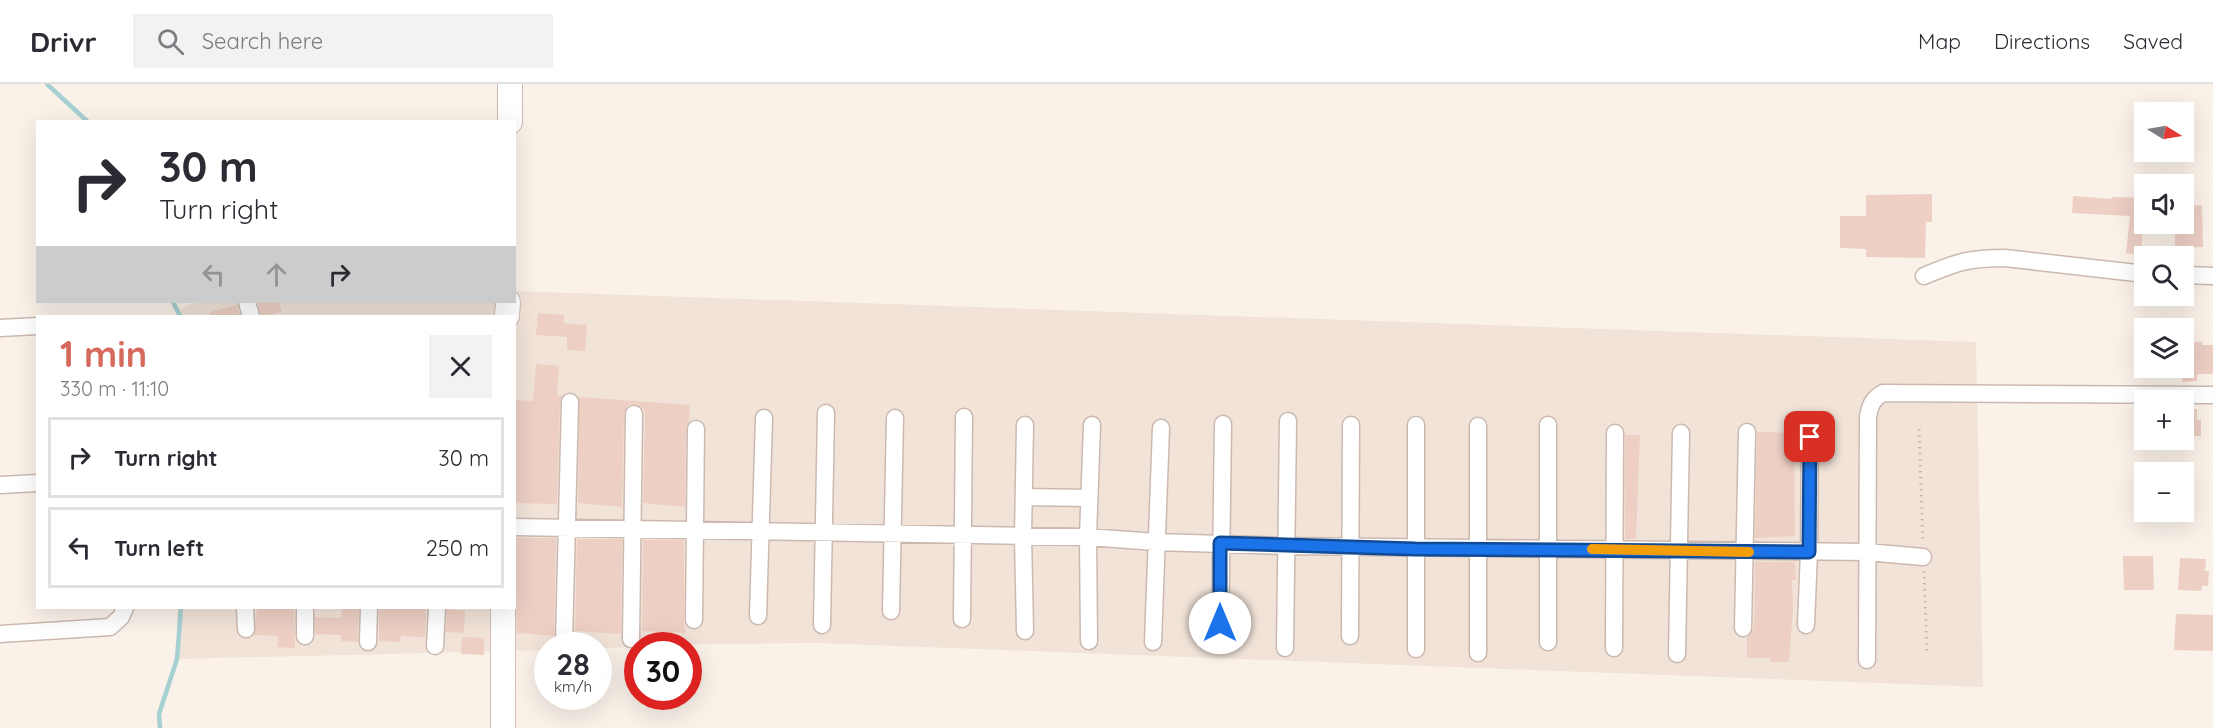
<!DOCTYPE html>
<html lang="en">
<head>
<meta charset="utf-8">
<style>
	body { margin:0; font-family:Quicksand,sans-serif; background:#f2f2f3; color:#2b2b33; height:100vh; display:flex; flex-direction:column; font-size:22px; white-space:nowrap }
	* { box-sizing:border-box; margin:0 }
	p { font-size:20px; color:#7c7c81 }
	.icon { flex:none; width:33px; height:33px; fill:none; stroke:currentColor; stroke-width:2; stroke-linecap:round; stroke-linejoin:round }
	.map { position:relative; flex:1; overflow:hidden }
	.sheet { position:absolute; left:36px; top:231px; width:480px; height:294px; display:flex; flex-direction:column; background:#fff; border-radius:0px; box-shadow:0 6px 24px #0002 }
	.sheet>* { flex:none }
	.banner { position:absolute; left:36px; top:36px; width:480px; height:183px; border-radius:0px; box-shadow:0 6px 24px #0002; background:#fff; color:#2b2b33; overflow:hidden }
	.needle { width:39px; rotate:101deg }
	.controls { position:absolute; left:2134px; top:18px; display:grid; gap:12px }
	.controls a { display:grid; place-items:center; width:60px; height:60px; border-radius:0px; background:#fff; box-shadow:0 6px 24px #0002; font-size:30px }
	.speed { position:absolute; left:534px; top:548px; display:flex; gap:12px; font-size:30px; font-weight:700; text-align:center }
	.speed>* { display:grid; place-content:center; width:78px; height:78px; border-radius:50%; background:#fff; box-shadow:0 6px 24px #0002; line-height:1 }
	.speed small { font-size:15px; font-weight:400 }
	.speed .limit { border:9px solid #d22; background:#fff; color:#111 }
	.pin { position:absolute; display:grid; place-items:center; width:51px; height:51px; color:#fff; margin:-26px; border-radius:12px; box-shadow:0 3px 9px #0006 }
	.me { position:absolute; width:66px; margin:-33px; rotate:0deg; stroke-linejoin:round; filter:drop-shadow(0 0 4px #0008) }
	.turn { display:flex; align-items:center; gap:21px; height:126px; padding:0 24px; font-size:27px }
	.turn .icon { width:78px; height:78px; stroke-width:2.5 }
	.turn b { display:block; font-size:42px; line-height:51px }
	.lanes { display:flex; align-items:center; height:57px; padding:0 24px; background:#0003; justify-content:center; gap:30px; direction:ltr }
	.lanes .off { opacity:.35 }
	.round { display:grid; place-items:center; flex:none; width:63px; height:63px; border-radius:0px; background:#f2f2f3 }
	.head { display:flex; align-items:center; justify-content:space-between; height:102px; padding:0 24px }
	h1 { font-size:36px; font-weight:700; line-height:45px; color:#d66a5c }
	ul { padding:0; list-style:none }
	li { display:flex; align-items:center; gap:18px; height:81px; margin:0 12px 9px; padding:0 12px; border:3px solid #e1e1e2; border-radius:0px }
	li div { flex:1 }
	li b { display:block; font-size:22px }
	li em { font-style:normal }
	header { display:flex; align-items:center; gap:36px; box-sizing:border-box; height:84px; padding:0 30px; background:#fff; border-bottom:2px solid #e1e1e2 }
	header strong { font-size:28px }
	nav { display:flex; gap:33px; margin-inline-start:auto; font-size:21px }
	.search { width:420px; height:54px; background:#f2f2f3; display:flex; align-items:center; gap:15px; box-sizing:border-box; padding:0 21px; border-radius:0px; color:#7c7c81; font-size:22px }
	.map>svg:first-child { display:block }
</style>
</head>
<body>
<header>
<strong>Drivr</strong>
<div class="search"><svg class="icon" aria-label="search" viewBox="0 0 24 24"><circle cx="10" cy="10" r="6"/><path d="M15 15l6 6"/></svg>Search here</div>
<nav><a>Map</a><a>Directions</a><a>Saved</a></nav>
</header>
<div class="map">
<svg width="2213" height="644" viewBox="0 0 2213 644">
	<rect width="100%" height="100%" fill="#faf2e9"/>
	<!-- residential -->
	<path fill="#f1e3d8" d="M 515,207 L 1976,258 L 1983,603 L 817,559 L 638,561 L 637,563 L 599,564 L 598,561 L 548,561 L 547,566 L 177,575 L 177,524 L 514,524 L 514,232 L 177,232 L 177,226 L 197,218 L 514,218 Z"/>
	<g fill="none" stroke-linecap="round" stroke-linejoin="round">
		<!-- stream -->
		<path stroke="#a7d0d2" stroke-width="4.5" d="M 47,0 L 88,38
			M 173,218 L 180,232
			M 160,644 L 159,630 L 177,575 L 181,524"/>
	</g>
	<!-- building -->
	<path fill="#edcfc4" d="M 1932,110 L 1932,138 L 1926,138 L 1925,174 L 1866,173 L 1866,165 L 1840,164 L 1840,132 L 1866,132 L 1866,111 Z
		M 2073,112 L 2112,115 L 2112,113 L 2145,114 L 2141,171 L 2126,169 L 2130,132 L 2072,129 Z
		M 2202,121 L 2203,163 L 2175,164 L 2175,140 L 2184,140 L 2184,122 Z
		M 258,218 L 279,218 L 282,228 L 261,232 Z
		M 237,221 L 240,232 L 211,232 L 210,228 Z
		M 538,229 L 564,231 L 563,239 L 587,241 L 585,267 L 567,266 L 567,253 L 536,251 Z
		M 2184,258 L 2202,258 L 2202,261 L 2213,261 L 2213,290 L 2197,290 L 2197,297 L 2182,298 Z
		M 536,280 L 559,282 L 557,311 L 562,312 L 560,318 L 557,420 L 514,419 L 516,316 L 533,317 Z
		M 579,313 L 690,321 L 689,338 L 686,345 L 685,423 L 643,419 L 645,330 L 643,324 L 635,320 L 628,321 L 624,330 L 622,423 L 578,419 Z
		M 2184,325 L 2197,325 L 2197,336 L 2201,336 L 2201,352 L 2184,352 Z
		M 1757,348 L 1794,349 L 1795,452 L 1755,454 Z
		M 1625,351 L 1640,351 L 1636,455 L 1625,455 Z
		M 514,454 L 556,454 L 554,552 L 517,549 Z
		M 577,455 L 622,455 L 621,550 L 575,547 Z
		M 643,456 L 684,456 L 684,536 L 686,549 L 642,547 Z
		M 2123,472 L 2153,472 L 2154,506 L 2124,506 Z
		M 2180,474 L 2206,475 L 2205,487 L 2209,487 L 2208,502 L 2202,502 L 2201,507 L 2178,506 Z
		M 1755,478 L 1795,478 L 1796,496 L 1792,496 L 1793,525 L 1789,578 L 1770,578 L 1770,574 L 1747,574 L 1747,554 L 1754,544 Z
		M 257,524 L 294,524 L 295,564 L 277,563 L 278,552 L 254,551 Z
		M 342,524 L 359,524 L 358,558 L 341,557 L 341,551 L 315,550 L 315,533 L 341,534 Z
		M 379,524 L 426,524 L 425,553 L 401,552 L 400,558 L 379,557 Z
		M 447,525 L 465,527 L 464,549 L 446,548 Z
		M 2176,530 L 2213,531 L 2213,567 L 2174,566 Z
		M 462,553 L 484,554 L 484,571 L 461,570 Z"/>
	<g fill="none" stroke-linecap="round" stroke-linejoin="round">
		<!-- street casing -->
		<g stroke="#cbb9b0" stroke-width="19">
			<path id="street" d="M 2184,191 L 2213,192
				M 1924,192 C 1957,178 1969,174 2005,174 L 2145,190
				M 247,218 L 251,232
				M 0,244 L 38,242
				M 1548,341 L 1548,558
				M 0,401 L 38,399
				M 1024,413 L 1089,414
				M 514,443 L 1088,453 L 1156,458 L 1285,462 L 1867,468 L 1923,473
				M 245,524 L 246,545
				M 891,527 L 895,334
				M 758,532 L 764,334
				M 962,535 L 964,333
				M 694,536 L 696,345
				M 822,541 L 826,329
				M 1806,541 L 1809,468 L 1810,353
				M 1743,544 L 1747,348
				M 1025,547 L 1023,452 L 1025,341
				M 0,550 L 110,543 L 121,533 L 125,524
				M 305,552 L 305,524
				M 1350,552 L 1351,341
				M 631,555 L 634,330
				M 564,557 L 570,318
				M 1089,557 L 1088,453 L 1092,341
				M 368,558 L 369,524
				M 1153,558 L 1161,344
				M 1220,559 L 1223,340
				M 435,562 L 437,524
				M 1285,564 L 1288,337
				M 1614,564 L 1615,349
				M 1416,565 L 1416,341
				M 1478,569 L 1478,342
				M 1677,570 L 1681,349
				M 1867,576 L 1868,333 C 1870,322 1872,315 1883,309 L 2213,311"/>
		</g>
		<!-- secondary casing -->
		<g stroke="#cfbbb1" stroke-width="26">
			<path id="secondary" d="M 510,38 L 510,0
				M 507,232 L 508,218
				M 503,524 L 503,644"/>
		</g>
		<!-- path -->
		<path stroke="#d1b2a7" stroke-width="3" stroke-dasharray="1.5 4.5" stroke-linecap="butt" d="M 1919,345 L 1923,459
			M 1924,487 L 1927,569"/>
		<!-- street -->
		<use href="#street" stroke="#fff" stroke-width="16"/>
		<!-- secondary -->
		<use href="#secondary" stroke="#fff" stroke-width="24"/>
	</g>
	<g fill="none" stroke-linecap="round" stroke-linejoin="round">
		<!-- route casing -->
		<g stroke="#114b97" stroke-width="15">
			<path id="route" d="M 1220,539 L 1220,459 L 1415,465 L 1809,468 L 1810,353"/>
		</g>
		<!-- route -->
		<use href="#route" stroke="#1a73e8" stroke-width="10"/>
		<!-- slow -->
		<path stroke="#f59e0b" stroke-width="10" d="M 1592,465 L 1749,468"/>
	</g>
</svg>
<div class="controls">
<a><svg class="needle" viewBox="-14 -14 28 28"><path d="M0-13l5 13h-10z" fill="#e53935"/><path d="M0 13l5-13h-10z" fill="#7c7c81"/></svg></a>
<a><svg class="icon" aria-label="sound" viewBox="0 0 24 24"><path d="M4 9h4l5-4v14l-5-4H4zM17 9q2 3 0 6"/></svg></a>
<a><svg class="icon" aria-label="search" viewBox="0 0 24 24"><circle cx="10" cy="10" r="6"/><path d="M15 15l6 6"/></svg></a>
<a><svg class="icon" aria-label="layers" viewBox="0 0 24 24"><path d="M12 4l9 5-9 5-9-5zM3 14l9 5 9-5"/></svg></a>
<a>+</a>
<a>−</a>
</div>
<div class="speed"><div>28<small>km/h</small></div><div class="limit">30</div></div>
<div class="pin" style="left:1810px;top:353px;background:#d93025"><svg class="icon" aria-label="arrive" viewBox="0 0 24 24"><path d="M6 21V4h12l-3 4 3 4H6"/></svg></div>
<svg class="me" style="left:1220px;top:539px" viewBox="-20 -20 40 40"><circle r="19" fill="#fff"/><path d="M0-13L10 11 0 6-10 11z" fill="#1a73e8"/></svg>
<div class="banner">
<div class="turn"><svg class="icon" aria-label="right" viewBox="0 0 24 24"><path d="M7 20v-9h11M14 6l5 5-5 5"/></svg><div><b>30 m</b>Turn right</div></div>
<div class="lanes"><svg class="icon off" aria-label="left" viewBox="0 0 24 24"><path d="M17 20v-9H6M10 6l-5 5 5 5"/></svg><svg class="icon off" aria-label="ahead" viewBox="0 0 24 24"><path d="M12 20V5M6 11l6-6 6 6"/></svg><svg class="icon" aria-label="right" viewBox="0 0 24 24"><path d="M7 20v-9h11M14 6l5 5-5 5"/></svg></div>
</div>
<section class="sheet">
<div class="head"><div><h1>1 min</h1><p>330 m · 11:10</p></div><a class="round"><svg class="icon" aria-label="close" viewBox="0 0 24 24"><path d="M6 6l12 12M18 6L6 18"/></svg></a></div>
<ul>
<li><svg class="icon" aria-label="right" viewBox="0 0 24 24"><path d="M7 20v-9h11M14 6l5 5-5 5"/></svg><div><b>Turn right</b></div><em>30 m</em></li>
<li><svg class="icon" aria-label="left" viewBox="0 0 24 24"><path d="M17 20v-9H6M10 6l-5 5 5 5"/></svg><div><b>Turn left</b></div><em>250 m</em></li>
</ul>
</section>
</div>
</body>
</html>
